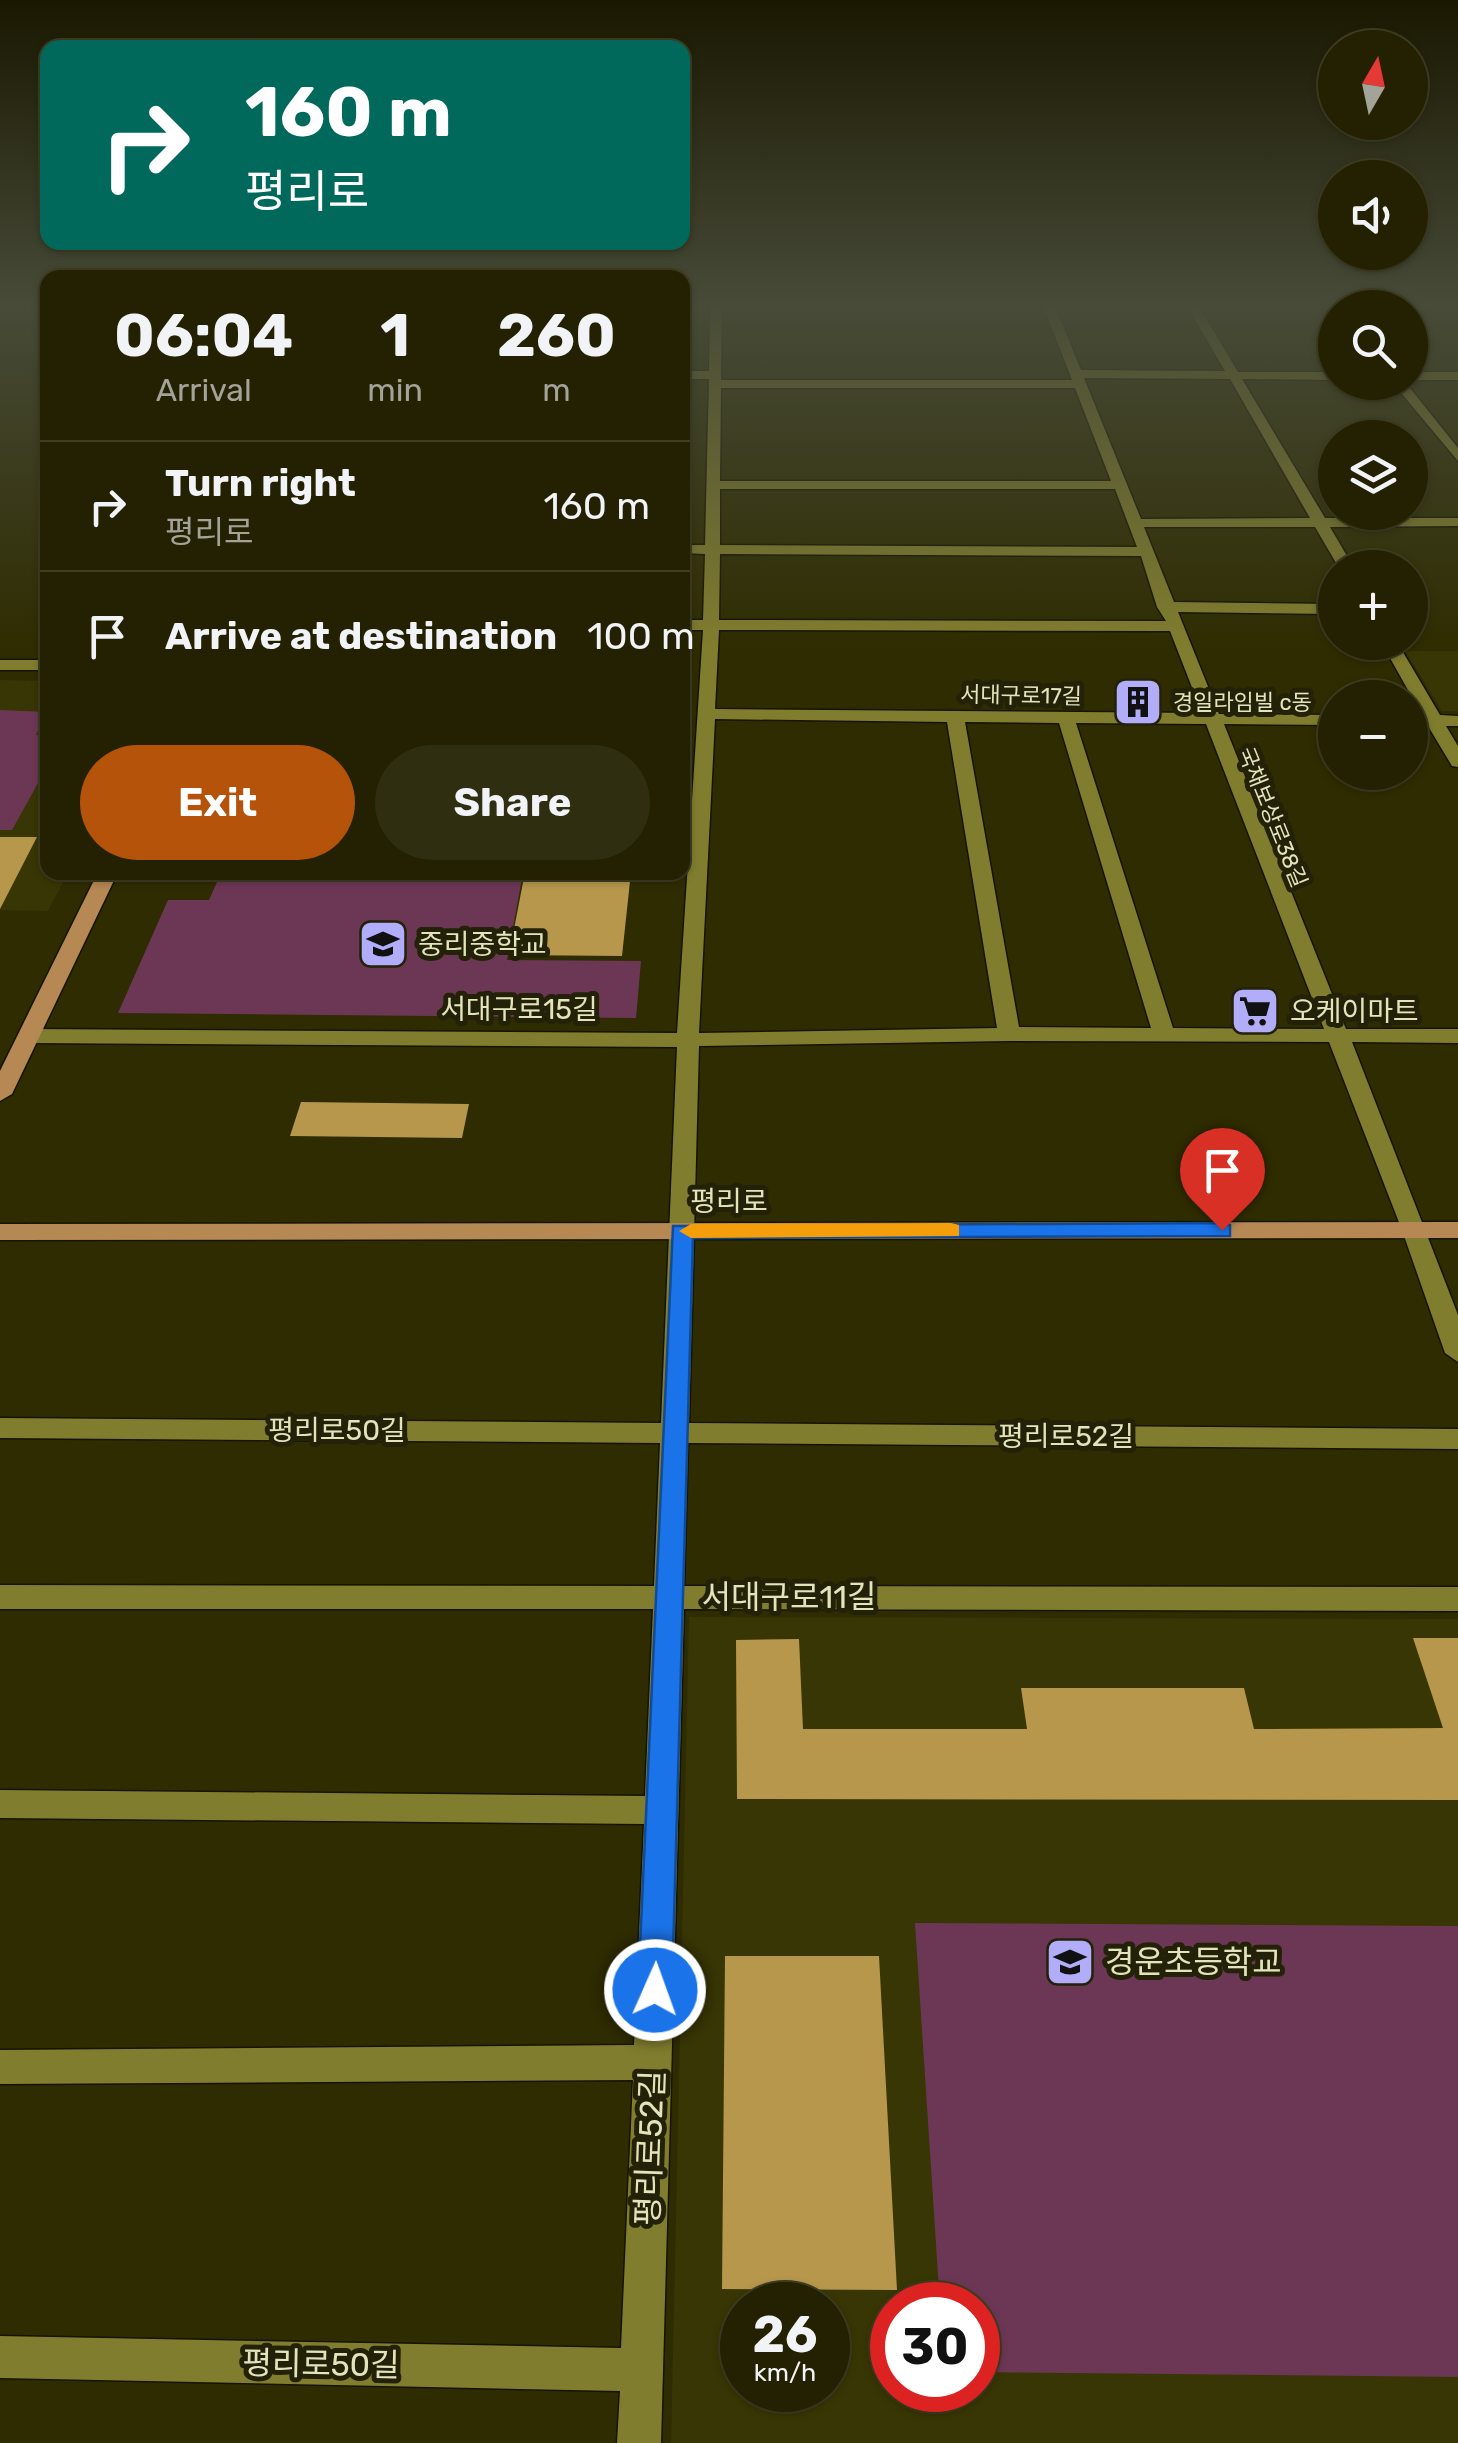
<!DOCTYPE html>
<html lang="en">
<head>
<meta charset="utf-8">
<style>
	body { margin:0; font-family:Rubik,"Noto Sans KR",sans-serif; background:#2f2e10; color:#f1f3f6; height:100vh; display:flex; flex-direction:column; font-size:38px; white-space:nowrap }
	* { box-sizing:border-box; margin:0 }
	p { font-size:32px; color:#a3a399 }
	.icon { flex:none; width:55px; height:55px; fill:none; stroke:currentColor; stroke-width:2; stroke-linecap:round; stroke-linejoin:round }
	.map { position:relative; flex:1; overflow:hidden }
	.sheet { position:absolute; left:40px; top:270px; width:650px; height:610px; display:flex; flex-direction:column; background:#232101; border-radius:20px; box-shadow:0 2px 8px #0004,0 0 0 2px #403e23 }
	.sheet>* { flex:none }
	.guide { position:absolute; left:40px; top:40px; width:650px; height:210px; border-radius:20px; box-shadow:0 2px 8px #0004,0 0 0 2px #403e23; background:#00695c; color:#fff; overflow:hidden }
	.needle { width:65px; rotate:9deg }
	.controls { position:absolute; left:1318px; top:30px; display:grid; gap:20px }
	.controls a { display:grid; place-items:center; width:110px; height:110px; border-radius:50%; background:#232101; box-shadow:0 2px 8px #0004,0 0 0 2px #403e23; font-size:50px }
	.speed { position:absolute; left:720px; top:2282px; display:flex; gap:20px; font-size:50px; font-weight:700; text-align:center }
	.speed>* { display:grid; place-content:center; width:130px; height:130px; border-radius:50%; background:#232101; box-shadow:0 2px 8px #0004,0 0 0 2px #403e23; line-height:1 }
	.speed small { font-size:25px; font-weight:400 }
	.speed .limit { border:15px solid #d22; background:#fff; color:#111 }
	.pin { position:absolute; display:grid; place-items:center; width:85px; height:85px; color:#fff; margin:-102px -42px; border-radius:50% 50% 50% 0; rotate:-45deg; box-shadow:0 0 10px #0007 }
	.pin .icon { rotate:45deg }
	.me { position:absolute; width:110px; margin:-55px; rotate:2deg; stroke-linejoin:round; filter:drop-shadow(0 0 8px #0008) }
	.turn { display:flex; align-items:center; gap:35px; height:210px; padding:0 40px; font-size:45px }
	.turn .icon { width:130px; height:130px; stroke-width:2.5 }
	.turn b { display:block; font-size:70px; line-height:85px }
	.eta { display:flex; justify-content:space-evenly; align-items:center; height:170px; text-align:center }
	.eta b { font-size:60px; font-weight:700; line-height:70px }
	.button { display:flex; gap:20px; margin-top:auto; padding:20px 40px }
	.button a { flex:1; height:115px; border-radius:60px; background:#b45309; color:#fff; font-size:40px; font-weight:700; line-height:115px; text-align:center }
	.button a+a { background:#2f2e10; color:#f1f3f6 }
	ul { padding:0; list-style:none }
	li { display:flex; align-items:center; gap:30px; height:130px; padding:0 40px; border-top:2px solid #403e23 }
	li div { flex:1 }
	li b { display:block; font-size:38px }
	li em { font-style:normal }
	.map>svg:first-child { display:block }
</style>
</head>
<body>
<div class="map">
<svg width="1458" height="2443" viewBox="0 0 1458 2443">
	<rect width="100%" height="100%" fill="#2f2c01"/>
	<!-- built -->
	<path fill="#383604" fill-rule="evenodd" d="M 1405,651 L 1458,651 L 1458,711 L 1442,711 Z
		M 0,680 L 47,681 L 48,872 L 68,873 L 48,911 L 0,910 Z
		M 689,1617 L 1458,1619 L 1458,2443 L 671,2443 ZM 742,2305 L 828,2305 L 828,2390 L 742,2390 ZM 892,2305 L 978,2305 L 978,2390 L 892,2390 Z"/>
	<!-- green -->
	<path fill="#6c3755" d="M 0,710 L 47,712 L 36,735 L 47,736 L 47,767 L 12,830 L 0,830 Z
		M 221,873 L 523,873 L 507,960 L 641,961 L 636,1018 L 118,1013 L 168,900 L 209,900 Z
		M 915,1923 L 1458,1926 L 1458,2377 L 978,2372 L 978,2305 L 940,2305 Z"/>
	<!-- building -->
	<path fill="#b6974c" d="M 0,837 L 37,837 L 0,909 Z
		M 525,872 L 631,872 L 622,956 L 509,955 Z
		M 301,1102 L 469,1104 L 462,1138 L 290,1136 Z
		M 1413,1638 L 1458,1638 L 1458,1800 L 737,1799 L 736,1640 L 799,1639 L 803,1729 L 1027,1729 L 1021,1688 L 1244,1688 L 1254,1729 L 1443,1728 Z
		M 725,1956 L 879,1956 L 897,2290 L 722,2289 Z"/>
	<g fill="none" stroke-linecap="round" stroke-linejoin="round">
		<!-- minor casing -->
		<g stroke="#161400" stroke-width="3">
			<path id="minor" d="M 710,308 L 722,308 L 721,380 L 1072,380 L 1044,308 L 1056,308 L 1081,370 L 1225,371 L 1188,308 L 1200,308 L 1238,372 L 1335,372 L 1335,380 L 1242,379 L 1325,518 L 1458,518 L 1458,526 L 1330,527 L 1354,568 L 1339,568 L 1315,527 L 1144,527 L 1174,602 L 1335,604 L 1335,614 L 1178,612 L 1219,714 L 1335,715 L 1335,725 L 1224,724 L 1346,1029 L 1458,1029 L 1458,1043 L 1352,1042 L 1458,1315 L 1458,1362 L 1445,1353 L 1402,1230 L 1329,1042 L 1009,1041 L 699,1046 L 689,1423 L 1458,1429 L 1458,1449 L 688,1443 L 684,1586 L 1458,1587 L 1458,1611 L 684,1609 L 661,2443 L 617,2443 L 620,2391 L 0,2378 L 0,2336 L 621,2348 L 633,2080 L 0,2084 L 0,2050 L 634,2045 L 644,1824 L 0,1818 L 0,1790 L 645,1796 L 653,1609 L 0,1609 L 0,1585 L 654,1586 L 660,1443 L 0,1438 L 0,1418 L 661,1423 L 677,1047 L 29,1043 L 18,1036 L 29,1029 L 677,1033 L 703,630 L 682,630 L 682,620 L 703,620 L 705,554 L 682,553 L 682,545 L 705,545 L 709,379 L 682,379 L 682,371 L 709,371 ZM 1084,378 L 1230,379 L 1310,518 L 1141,519 ZM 721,388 L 1075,388 L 1111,481 L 720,481 ZM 720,489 L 1115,489 L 1137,547 L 720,545 ZM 720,554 L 1141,556 L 1157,607 L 1166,621 L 719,620 ZM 719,630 L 1170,631 L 1202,713 L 715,709 ZM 715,719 L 947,722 L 997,1028 L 699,1033 ZM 965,722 L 1059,723 L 1151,1028 L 1019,1027 ZM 1076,723 L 1206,724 L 1324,1029 L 1173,1028 Z
				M 1410,372 L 1458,372 L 1458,380 L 1410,380 Z
				M 1392,382 L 1405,382 L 1458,448 L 1458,461 Z
				M 1381,642 L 1397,642 L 1440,715 L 1458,716 L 1458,726 L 1446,726 L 1458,746 L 1458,767 L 1452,766 L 1428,726 L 1410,725 L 1410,715 L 1422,715 Z
				M 0,660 L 48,660 L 48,670 L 0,670 Z"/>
		</g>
		<!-- major casing -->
		<g stroke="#161400" stroke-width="3">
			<path id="major" d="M 98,872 L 118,872 L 12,1094 L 0,1101 L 0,1071 Z
				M 1458,1222 L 1458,1238 L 0,1240 L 0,1224 Z"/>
		</g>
		<!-- minor -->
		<use href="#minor" fill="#817d2e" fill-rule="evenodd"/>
		<!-- major -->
		<use href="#major" fill="#b58854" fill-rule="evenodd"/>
	</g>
	<!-- sky -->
	<linearGradient id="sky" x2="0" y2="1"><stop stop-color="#1a1801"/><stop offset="0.47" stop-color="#474b38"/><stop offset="1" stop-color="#474b38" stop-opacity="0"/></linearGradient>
	<rect width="1458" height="650" fill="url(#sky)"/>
	<!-- route -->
	<path fill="#1a73e8" stroke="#114b97" stroke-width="2.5" d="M 1222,1223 L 1230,1225 L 1230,1236 L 693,1238 L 672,1990 L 667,2001 L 655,2005 L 643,2001 L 638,1990 L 673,1226 Z"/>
	<!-- slow -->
	<path fill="#f59e0b" d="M 951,1223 L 959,1225 L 959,1236 L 691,1238 L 679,1231 L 691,1224 Z"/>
	<!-- icons -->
	<defs>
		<g id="building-square" transform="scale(2.5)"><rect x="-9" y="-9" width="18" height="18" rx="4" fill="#b2adf9" stroke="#232209"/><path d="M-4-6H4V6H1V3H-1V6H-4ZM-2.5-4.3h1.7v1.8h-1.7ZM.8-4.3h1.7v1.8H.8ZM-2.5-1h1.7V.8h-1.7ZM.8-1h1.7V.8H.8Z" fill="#111"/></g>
		<g id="school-square" transform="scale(2.5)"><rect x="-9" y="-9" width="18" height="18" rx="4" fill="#b2adf9" stroke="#232209"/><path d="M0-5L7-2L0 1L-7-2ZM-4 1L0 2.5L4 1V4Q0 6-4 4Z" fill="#111"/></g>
		<g id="supermarket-square" transform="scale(2.5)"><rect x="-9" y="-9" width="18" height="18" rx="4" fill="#b2adf9" stroke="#232209"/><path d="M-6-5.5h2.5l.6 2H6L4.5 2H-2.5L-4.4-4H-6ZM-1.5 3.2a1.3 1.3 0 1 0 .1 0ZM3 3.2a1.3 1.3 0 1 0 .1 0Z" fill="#111"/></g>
	</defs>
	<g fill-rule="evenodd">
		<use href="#building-square" x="1138" y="702"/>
		<use href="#school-square" x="383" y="944"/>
		<use href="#supermarket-square" x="1255" y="1011"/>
		<use href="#school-square" x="1070" y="1962"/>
	</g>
	<g text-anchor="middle" stroke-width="10" stroke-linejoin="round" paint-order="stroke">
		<!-- far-street labels -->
		<g font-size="22" fill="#e3e3bc" stroke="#232209">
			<text transform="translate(1021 695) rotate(1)" y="8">서대구로17길</text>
			<text transform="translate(1273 817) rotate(68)" y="8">국채보상로38길</text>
		</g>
		<!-- far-poi labels -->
		<g font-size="22" fill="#e3e3bc" stroke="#232209" text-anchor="start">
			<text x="1173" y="710">경일라임빌 c동</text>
		</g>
		<!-- poi labels -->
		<g font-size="28" fill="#e3e3bc" stroke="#232209" text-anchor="start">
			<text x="418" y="954">중리중학교</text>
			<text x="1290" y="1021">오케이마트</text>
		</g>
		<!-- street labels -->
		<g font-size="28" fill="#e3e3bc" stroke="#232209">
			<text x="519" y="1019">서대구로15길</text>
			<text x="729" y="1211">평리로</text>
			<text x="337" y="1440">평리로50길</text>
			<text x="1066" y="1446">평리로52길</text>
		</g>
		<!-- near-street labels -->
		<g font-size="32" fill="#e3e3bc" stroke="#232209">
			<text x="789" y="1608">서대구로11길</text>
			<text transform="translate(650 2148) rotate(-88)" y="11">평리로52길</text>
			<text transform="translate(321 2364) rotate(1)" y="11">평리로50길</text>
		</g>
		<!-- near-poi labels -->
		<g font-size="32" fill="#e3e3bc" stroke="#232209" text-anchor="start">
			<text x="1105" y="1973">경운초등학교</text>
		</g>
	</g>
</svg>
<div class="controls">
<a><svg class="needle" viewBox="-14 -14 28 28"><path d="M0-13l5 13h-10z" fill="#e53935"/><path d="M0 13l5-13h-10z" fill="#a3a399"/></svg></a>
<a><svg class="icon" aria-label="sound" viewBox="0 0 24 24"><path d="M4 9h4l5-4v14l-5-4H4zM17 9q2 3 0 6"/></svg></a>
<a><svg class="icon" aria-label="search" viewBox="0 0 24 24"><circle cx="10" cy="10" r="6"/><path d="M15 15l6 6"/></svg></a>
<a><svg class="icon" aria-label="layers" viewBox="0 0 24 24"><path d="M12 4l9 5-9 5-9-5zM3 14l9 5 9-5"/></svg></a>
<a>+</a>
<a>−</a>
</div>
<div class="speed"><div>26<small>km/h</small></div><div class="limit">30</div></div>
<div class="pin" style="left:1222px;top:1230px;background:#d93025"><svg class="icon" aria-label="arrive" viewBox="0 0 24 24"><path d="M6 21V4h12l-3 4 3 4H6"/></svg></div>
<svg class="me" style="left:655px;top:1990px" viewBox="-20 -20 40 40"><circle r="17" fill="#1a73e8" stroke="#fff" stroke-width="3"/><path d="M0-11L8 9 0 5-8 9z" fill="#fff"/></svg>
<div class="guide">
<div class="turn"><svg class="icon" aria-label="right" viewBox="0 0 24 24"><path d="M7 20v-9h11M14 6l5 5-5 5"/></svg><div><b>160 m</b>평리로</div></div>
</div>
<section class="sheet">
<div class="eta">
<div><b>06:04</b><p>Arrival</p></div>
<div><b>1</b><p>min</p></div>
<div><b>260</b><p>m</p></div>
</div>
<ul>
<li><svg class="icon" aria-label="right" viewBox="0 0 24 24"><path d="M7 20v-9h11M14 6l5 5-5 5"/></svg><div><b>Turn right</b><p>평리로</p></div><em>160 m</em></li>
<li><svg class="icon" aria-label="arrive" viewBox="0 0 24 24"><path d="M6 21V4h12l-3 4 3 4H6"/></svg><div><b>Arrive at destination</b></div><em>100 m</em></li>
</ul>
<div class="button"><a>Exit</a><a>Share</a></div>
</section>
</div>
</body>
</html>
